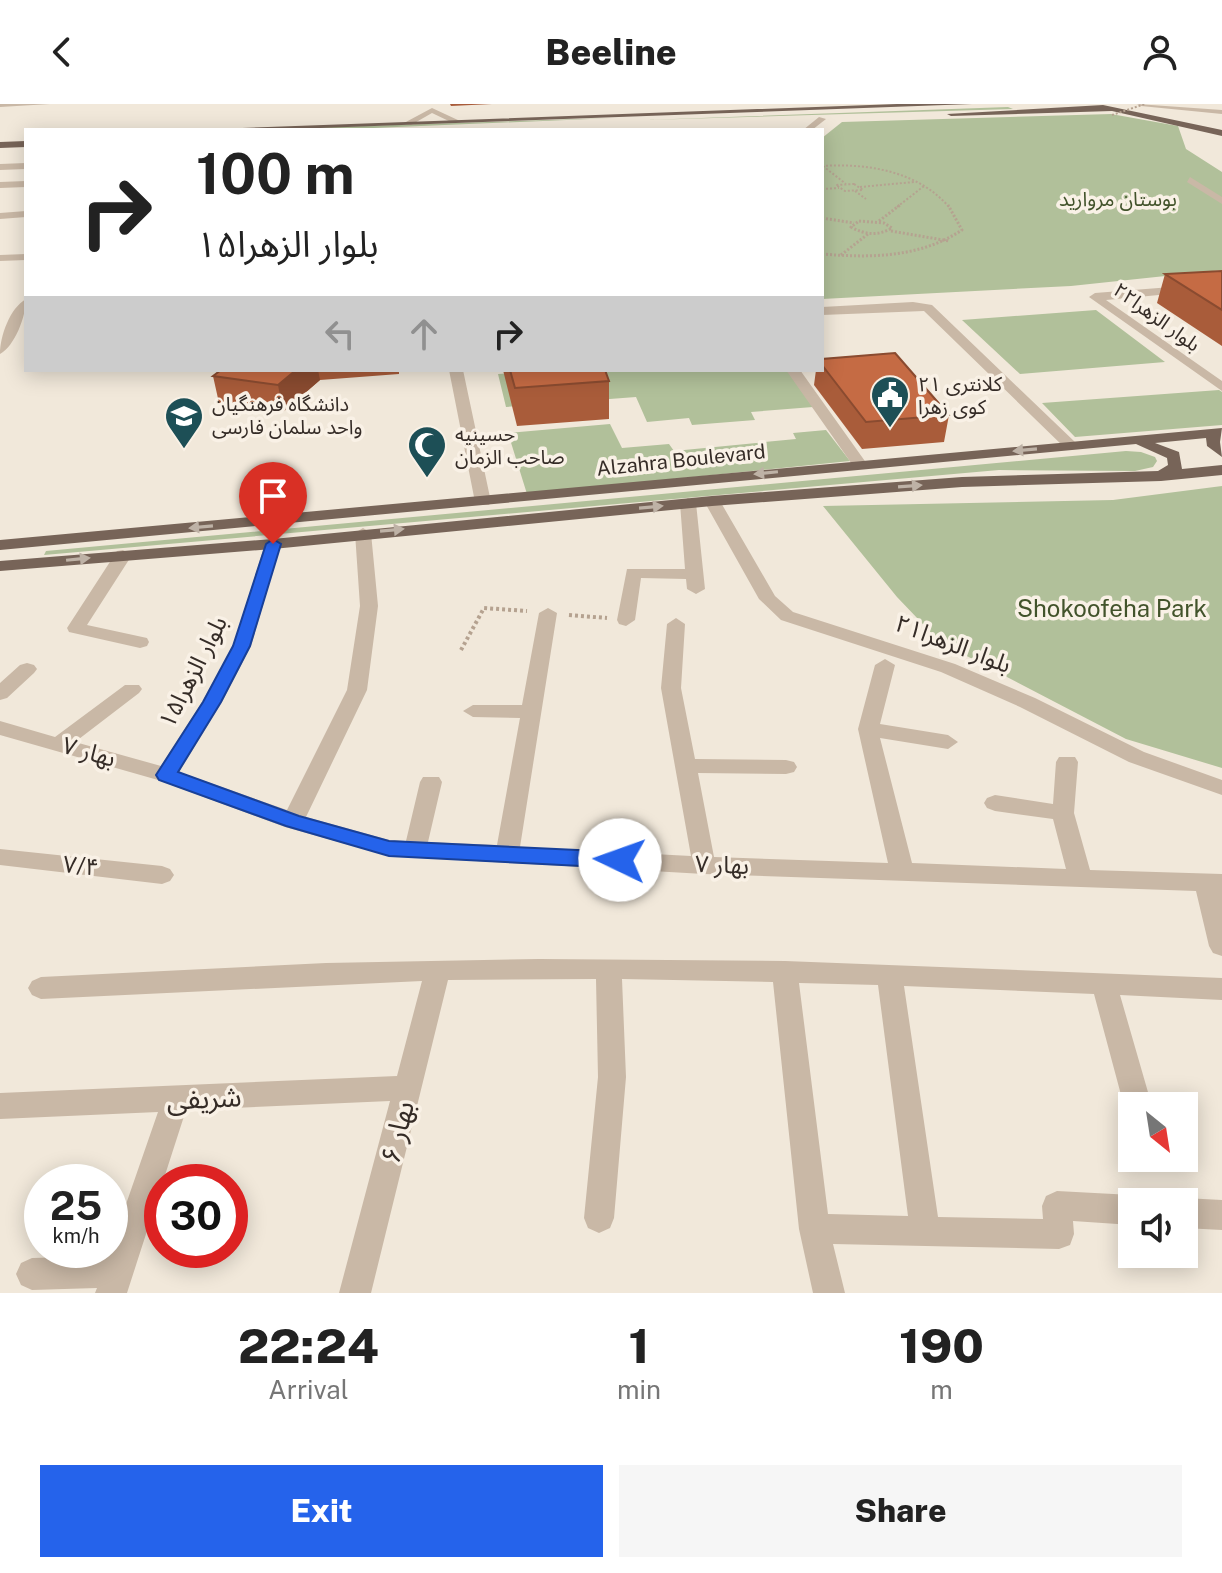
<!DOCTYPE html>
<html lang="en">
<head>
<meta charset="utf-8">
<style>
	body { margin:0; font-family:"Public Sans","Noto Sans Arabic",sans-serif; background:#f6f6f6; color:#222; height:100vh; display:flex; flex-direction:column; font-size:30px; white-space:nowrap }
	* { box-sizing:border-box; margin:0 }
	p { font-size:26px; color:#767676 }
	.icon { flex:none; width:44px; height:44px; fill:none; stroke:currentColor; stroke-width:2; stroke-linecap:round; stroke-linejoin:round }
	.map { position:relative; height:1189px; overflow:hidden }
	.sheet { display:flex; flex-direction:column; background:#fff; flex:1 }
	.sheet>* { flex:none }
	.banner { position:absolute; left:24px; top:24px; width:800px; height:244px; border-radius:0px; box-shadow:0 4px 20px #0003; background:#fff; color:#222; overflow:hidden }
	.needle { width:52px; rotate:150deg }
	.fabs { position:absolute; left:1118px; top:988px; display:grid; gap:16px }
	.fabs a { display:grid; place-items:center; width:80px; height:80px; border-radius:0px; background:#fff; box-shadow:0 4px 20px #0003; font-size:40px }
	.speed { position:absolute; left:24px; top:1060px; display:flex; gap:16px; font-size:40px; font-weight:700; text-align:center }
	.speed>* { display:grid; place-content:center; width:104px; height:104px; border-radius:50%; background:#fff; box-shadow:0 4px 20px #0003; line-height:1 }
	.speed small { font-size:20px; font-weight:400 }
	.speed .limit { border:12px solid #d22; background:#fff; color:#111 }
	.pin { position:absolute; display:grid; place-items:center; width:68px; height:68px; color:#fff; margin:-82px -34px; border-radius:50% 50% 50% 0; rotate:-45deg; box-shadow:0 0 8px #0007 }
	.pin .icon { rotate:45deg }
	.me { position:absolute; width:88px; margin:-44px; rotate:273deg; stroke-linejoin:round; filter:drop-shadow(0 0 6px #0008) }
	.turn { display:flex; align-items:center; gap:28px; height:168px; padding:0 40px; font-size:36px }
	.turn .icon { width:104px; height:104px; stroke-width:2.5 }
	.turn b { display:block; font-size:56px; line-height:68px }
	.lanes { display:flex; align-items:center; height:76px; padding:0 40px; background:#0003; justify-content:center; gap:40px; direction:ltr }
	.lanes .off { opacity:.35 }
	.eta { display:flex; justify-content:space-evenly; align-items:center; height:136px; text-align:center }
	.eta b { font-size:48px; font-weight:800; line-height:56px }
	.action { display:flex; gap:16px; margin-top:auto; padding:16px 40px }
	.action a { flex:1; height:92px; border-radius:0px; background:#2563eb; color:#fff; font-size:32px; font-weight:800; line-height:92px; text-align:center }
	.action a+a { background:#f6f6f6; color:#222 }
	header { display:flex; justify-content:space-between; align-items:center; height:104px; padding:0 40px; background:#fff; font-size:36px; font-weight:800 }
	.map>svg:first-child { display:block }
</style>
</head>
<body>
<header><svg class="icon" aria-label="back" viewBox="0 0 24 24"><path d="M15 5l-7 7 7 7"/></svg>Beeline<svg class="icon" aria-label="person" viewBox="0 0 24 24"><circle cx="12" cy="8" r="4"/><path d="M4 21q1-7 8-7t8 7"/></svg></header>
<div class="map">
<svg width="1222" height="1189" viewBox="0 0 1222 1189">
	<rect width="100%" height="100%" fill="#f1e8da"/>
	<!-- green -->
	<path fill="#b1c09a" d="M 1008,3 L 1013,5 L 646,16 Z
		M 1111,10 L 1178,22 L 1186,45 L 1222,68 L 1222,166 L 1071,182 L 822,195 L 822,34 L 842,18 Z
		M 613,14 L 326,26 L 236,26 Z
		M 1096,206 L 1165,258 L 1020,270 L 962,216 Z
		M 556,266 L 787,266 L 813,303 L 751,308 L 755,316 L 692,321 L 689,314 L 647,318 L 636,293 L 506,303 L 498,270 Z
		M 1219,286 L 1222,288 L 1222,321 L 1075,333 L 1042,299 Z
		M 610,320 L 622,344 L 669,340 L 674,347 L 796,335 L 793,329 L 826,326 L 850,357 L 527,390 L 508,329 Z
		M 1126,347 L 1141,348 L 1155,353 L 1157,357 L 1153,363 L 1135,367 L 999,366 L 44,451 L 46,447 Z
		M 1222,382 L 1222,664 L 1126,635 L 940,538 L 897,493 L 823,402 L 1113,396 Z"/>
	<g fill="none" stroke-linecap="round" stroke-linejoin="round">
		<!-- path-far2 -->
		<path stroke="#b5a290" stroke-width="2" stroke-dasharray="2 2" stroke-linecap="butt" d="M 822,62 C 867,59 918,67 949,103
			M 823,62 L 846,80
			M 854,80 L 863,86 L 845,87 L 836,81 Z
			M 860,83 L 914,78
			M 822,85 L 839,84
			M 855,87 L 866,95
			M 897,103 L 924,82"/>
		<!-- path-far1 -->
		<path stroke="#b5a290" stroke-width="3" stroke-dasharray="2 2" stroke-linecap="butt" d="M 822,114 L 854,119
			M 859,117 L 884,119 L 892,124 C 878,132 865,131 851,123 Z
			M 879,117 L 900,101
			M 891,127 L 949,137
			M 822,150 C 871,154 919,154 962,126 L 948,101
			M 841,151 L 868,130"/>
		<!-- path -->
		<path stroke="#b5a290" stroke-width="4" stroke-dasharray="3 3" stroke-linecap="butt" d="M 569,511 L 607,514
			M 461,546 L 484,504 L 527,507"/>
		<!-- minor -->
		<path fill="#c9b8a6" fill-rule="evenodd" d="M 0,0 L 50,0 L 0,3 Z
			M 1137,0 L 1222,6 L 1222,10 L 1141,2 Z
			M 432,4 L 460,17 L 453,19 L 432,9 L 411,21 L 404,19 Z
			M 819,13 L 826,15 L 812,26 L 803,26 Z
			M 26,59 L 26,65 L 0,66 L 0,60 Z
			M 1190,73 L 1222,93 L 1222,100 L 1187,78 Z
			M 26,77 L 26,83 L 0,84 L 0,78 Z
			M 26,107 L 26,113 L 0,115 L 0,109 Z
			M 26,150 L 26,156 L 0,157 L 0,151 Z
			M 1222,179 L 1222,185 L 1106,196 L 1222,277 L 1222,287 L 1089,193 L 1095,189 Z
			M 26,195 C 26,212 15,242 0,250 C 0,232 10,204 26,195 Z
			M 913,198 L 932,201 L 1076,339 L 1076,345 L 1066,345 L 924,207 L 822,211 L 822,203 Z
			M 449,266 L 463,266 L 491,398 L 489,401 L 477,401 L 475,398 Z
			M 786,266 L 800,266 L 867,360 L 864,363 L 854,363 Z
			M 712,392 L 720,397 L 775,492 L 793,508 L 955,560 L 1035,594 L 1144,648 L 1222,676 L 1222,691 L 1129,658 L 1020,603 L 941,568 L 781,516 L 759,495 L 704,397 Z
			M 688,394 L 696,399 L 705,485 L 696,490 L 687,485 L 686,475 L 641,474 L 635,516 L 626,522 L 619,520 L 617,516 L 627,465 L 685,465 L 680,399 Z
			M 363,424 L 371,429 L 378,502 L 367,586 L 306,713 L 389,736 L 406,737 L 420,678 L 423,673 L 439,673 L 442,678 L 428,738 L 497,741 L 520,614 L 473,613 L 463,607 L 473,601 L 522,601 L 539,509 L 548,504 L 557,509 L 520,743 L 691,752 L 661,584 L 667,520 L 676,514 L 685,520 L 681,584 L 695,655 L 786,656 L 794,658 L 797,663 L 794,668 L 786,670 L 698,669 L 714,753 L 888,759 L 858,625 L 875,561 L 885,555 L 895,561 L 880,620 L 948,631 L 958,638 L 948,645 L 880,634 L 912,759 L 1066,765 L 1053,715 L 995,707 L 987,704 L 984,699 L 987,694 L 995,691 L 1053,700 L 1056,658 L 1059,653 L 1075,653 L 1078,658 L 1074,709 L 1090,766 L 1222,770 L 1222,852 L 1213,849 L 1209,842 L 1196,787 L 704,770 L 389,752 L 285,723 L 158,676 L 0,631 L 0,617 L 55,633 L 125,581 L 139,581 L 142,585 L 139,589 L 75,638 L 161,662 L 202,598 L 233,542 L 265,440 L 273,435 L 279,436 L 281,440 L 251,542 L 222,598 L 179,668 L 287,706 L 347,586 L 360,502 L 355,429 Z
			M 123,446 L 132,451 L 87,521 L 147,534 L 149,538 L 147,542 L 140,544 L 69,528 L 67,524 L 117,447 Z
			M 27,559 L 34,561 L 37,565 L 34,569 L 7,594 L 0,596 L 0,579 L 20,561 Z
			M 0,745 L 162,762 L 170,765 L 174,771 L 170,777 L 162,780 L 0,761 Z
			M 539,855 L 785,857 L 1222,874 L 1222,896 L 1120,891 L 1152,1002 L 1132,1002 L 1132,1012 L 1124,1002 L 1094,890 L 904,882 L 938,1113 L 1043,1115 L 1042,1102 L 1046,1092 L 1057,1087 L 1132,1091 L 1143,1096 L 1144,1098 L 1132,1098 L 1132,1121 L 1073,1117 L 1074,1130 L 1070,1141 L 1059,1145 L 833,1140 L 845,1189 L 813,1189 L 799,1125 L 773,878 L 622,875 L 626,973 L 614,1114 L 610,1124 L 599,1129 L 588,1124 L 584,1114 L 598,973 L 596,875 L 448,876 L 371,1189 L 339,1189 L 390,997 L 186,1006 L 127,1189 L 95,1189 L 97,1184 L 32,1186 L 21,1181 L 16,1170 L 21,1159 L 32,1154 L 108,1152 L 158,1008 L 0,1015 L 0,989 L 397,972 L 422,877 L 41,895 L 32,891 L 28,884 L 32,877 L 41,873 L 326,859 ZM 799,879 L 878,881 L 908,1112 L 828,1110 Z
			M 1184,1094 L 1222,1096 L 1222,1126 L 1184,1124 L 1184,1098 L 1175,1098 Z"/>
		<!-- major -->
		<path fill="#776458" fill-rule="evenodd" d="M 897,0 L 972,0 L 266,26 L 187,26 Z
			M 1103,1 L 1222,26 L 1222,32 L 1112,7 L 951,12 L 947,10 Z
			M 26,37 L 26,43 L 0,44 L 0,38 Z
			M 1222,324 L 1220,338 L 1222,353 L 1207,342 L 1206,334 L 1155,339 L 1179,348 L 1182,365 L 1222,361 L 1222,371 L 1161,377 L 962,383 L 712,402 L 273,445 L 0,467 L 0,457 L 273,435 L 712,392 L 962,373 L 1158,367 L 1168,361 L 1167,354 L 1136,340 L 0,446 L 0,436 Z"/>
		<!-- path-bridge -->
		<path stroke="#b5a290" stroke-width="2" stroke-dasharray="2 2" stroke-linecap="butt" d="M 1112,11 L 1145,0"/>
	</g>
	<!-- wall -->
	<path fill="#a95c3a" d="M 450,0 L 492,0 L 451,2 Z
		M 1222,167 L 1222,242 L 1157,199 L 1165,170 Z
		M 822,255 L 949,311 L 944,338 L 862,345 L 814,281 L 816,266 L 822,266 Z
		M 221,266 L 399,266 L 399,270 L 320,276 L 283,308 L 219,299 L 213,272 Z
		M 503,266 L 605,266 L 609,277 L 609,315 L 517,322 Z"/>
	<!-- shaded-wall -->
	<path fill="#8a4b30" d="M 296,266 L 318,266 L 320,276 L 283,308 L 278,281 Z"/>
	<!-- building -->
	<path fill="#c56b44" stroke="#8a4b30" stroke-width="2" d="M 1222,167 L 1222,206 L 1165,170 Z
		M 895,249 L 949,311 L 866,318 L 822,261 L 822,255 Z
		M 221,266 L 296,266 L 278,281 L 213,272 Z
		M 510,266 L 605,266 L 609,277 L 515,284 Z"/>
	<!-- one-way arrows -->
	<defs><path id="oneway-solid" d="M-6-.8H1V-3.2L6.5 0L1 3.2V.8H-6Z" transform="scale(2)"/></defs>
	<g fill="#beb2a6">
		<use href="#oneway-solid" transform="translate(1025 346) rotate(175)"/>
		<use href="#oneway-solid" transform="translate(766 369) rotate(174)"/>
		<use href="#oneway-solid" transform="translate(910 382) rotate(-4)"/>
		<use href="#oneway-solid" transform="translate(651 403) rotate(-5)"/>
		<use href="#oneway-solid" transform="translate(201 423) rotate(175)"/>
		<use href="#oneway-solid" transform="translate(392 426) rotate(-5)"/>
		<use href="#oneway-solid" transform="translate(78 455) rotate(-6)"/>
	</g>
	<!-- route -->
	<path fill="#2563eb" stroke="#184099" stroke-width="2" d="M 273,435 L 281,440 L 250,542 L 221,598 L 178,668 L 299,712 L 389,737 L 620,748 L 627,751 L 630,756 L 627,762 L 620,764 L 389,752 L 286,722 L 159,676 L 156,671 L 203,598 L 233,542 L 266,440 Z"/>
	<!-- icons -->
	<defs>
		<g id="civic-pin" transform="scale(2)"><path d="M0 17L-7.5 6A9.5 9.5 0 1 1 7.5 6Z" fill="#1d4f56" stroke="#f9f1e6"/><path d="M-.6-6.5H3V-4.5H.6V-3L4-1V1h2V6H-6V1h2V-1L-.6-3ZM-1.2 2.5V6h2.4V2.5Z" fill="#fff"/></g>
		<g id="university-pin" transform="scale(2)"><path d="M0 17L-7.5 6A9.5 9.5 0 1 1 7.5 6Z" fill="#1d4f56" stroke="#f9f1e6"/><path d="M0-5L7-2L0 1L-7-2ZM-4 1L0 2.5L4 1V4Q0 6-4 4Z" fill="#fff"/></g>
		<g id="mosque-pin" transform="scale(2)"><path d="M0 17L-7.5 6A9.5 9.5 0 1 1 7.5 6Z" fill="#1d4f56" stroke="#f9f1e6"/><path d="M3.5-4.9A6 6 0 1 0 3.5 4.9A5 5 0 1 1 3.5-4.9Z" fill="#fff"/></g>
	</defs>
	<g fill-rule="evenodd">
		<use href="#civic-pin" x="890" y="291"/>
		<use href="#university-pin" x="184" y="312"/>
		<use href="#mosque-pin" x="427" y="341"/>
	</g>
	<g text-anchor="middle" stroke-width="7" stroke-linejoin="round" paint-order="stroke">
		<!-- far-park labels -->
		<g font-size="20" fill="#42532b" stroke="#f9f1e6">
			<text x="1118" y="102">بوستان مروارید</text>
		</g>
		<!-- far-street labels -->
		<g font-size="20" fill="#352c27" stroke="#f9f1e6">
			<text transform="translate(1157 213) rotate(36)" y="7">بلوار الزهرا۲۲</text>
			<text transform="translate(681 356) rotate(-6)" y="7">Alzahra Boulevard</text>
		</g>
		<!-- far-poi labels -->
		<g font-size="20" fill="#352c27" stroke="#f9f1e6" text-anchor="start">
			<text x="918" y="287">کلانتری ۲۱<tspan x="918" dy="23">کوی زهرا</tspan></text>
			<text x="212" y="307">دانشگاه فرهنگیان<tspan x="212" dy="23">واحد سلمان فارسی</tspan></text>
			<text x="455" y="337">حسینیه<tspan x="455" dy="23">صاحب الزمان</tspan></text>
		</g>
		<!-- park labels -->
		<g font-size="24" fill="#42532b" stroke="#f9f1e6">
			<text x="1112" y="513">Shokoofeha Park</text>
		</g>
		<!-- street labels -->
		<g font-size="24" fill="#352c27" stroke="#f9f1e6">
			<text transform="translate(953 540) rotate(21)" y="8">بلوار الزهرا۲۱</text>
			<text transform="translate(193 568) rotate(-63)" y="8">بلوار الزهرا۱۵</text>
			<text transform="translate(89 648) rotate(16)" y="8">بهار ۷</text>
			<text transform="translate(722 761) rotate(2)" y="8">بهار ۷</text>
			<text transform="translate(81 762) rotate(6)" y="8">۷/۴</text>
		</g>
		<!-- near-street labels -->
		<g font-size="28" fill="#352c27" stroke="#f9f1e6">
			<text transform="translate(204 994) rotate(-3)" y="10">شریفی</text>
			<text transform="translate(397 1028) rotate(-76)" y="10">بهار ۶</text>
		</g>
	</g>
</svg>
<div class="fabs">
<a><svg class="needle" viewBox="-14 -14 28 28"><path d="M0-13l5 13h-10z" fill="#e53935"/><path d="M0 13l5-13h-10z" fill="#767676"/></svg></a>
<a><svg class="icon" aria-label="sound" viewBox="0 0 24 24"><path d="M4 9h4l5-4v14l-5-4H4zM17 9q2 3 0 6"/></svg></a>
</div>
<div class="speed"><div>25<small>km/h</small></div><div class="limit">30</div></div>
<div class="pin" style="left:273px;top:440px;background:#d93025"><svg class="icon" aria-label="arrive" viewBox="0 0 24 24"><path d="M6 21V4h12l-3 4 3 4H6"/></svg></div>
<svg class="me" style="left:620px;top:756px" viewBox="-20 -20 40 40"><circle r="19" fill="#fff"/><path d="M0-13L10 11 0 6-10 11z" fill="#2563eb"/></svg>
<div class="banner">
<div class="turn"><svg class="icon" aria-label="right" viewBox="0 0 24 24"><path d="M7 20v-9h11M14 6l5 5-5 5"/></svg><div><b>100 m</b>بلوار الزهرا۱۵</div></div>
<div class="lanes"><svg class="icon off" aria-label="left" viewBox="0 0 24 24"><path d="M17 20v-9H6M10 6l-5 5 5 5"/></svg><svg class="icon off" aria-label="ahead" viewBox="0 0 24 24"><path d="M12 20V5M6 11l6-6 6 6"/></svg><svg class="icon" aria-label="right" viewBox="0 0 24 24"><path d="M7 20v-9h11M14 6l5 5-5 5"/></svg></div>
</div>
</div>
<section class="sheet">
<div class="eta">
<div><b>22:24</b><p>Arrival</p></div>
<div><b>1</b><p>min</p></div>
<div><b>190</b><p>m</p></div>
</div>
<div class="action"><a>Exit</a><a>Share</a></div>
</section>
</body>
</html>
